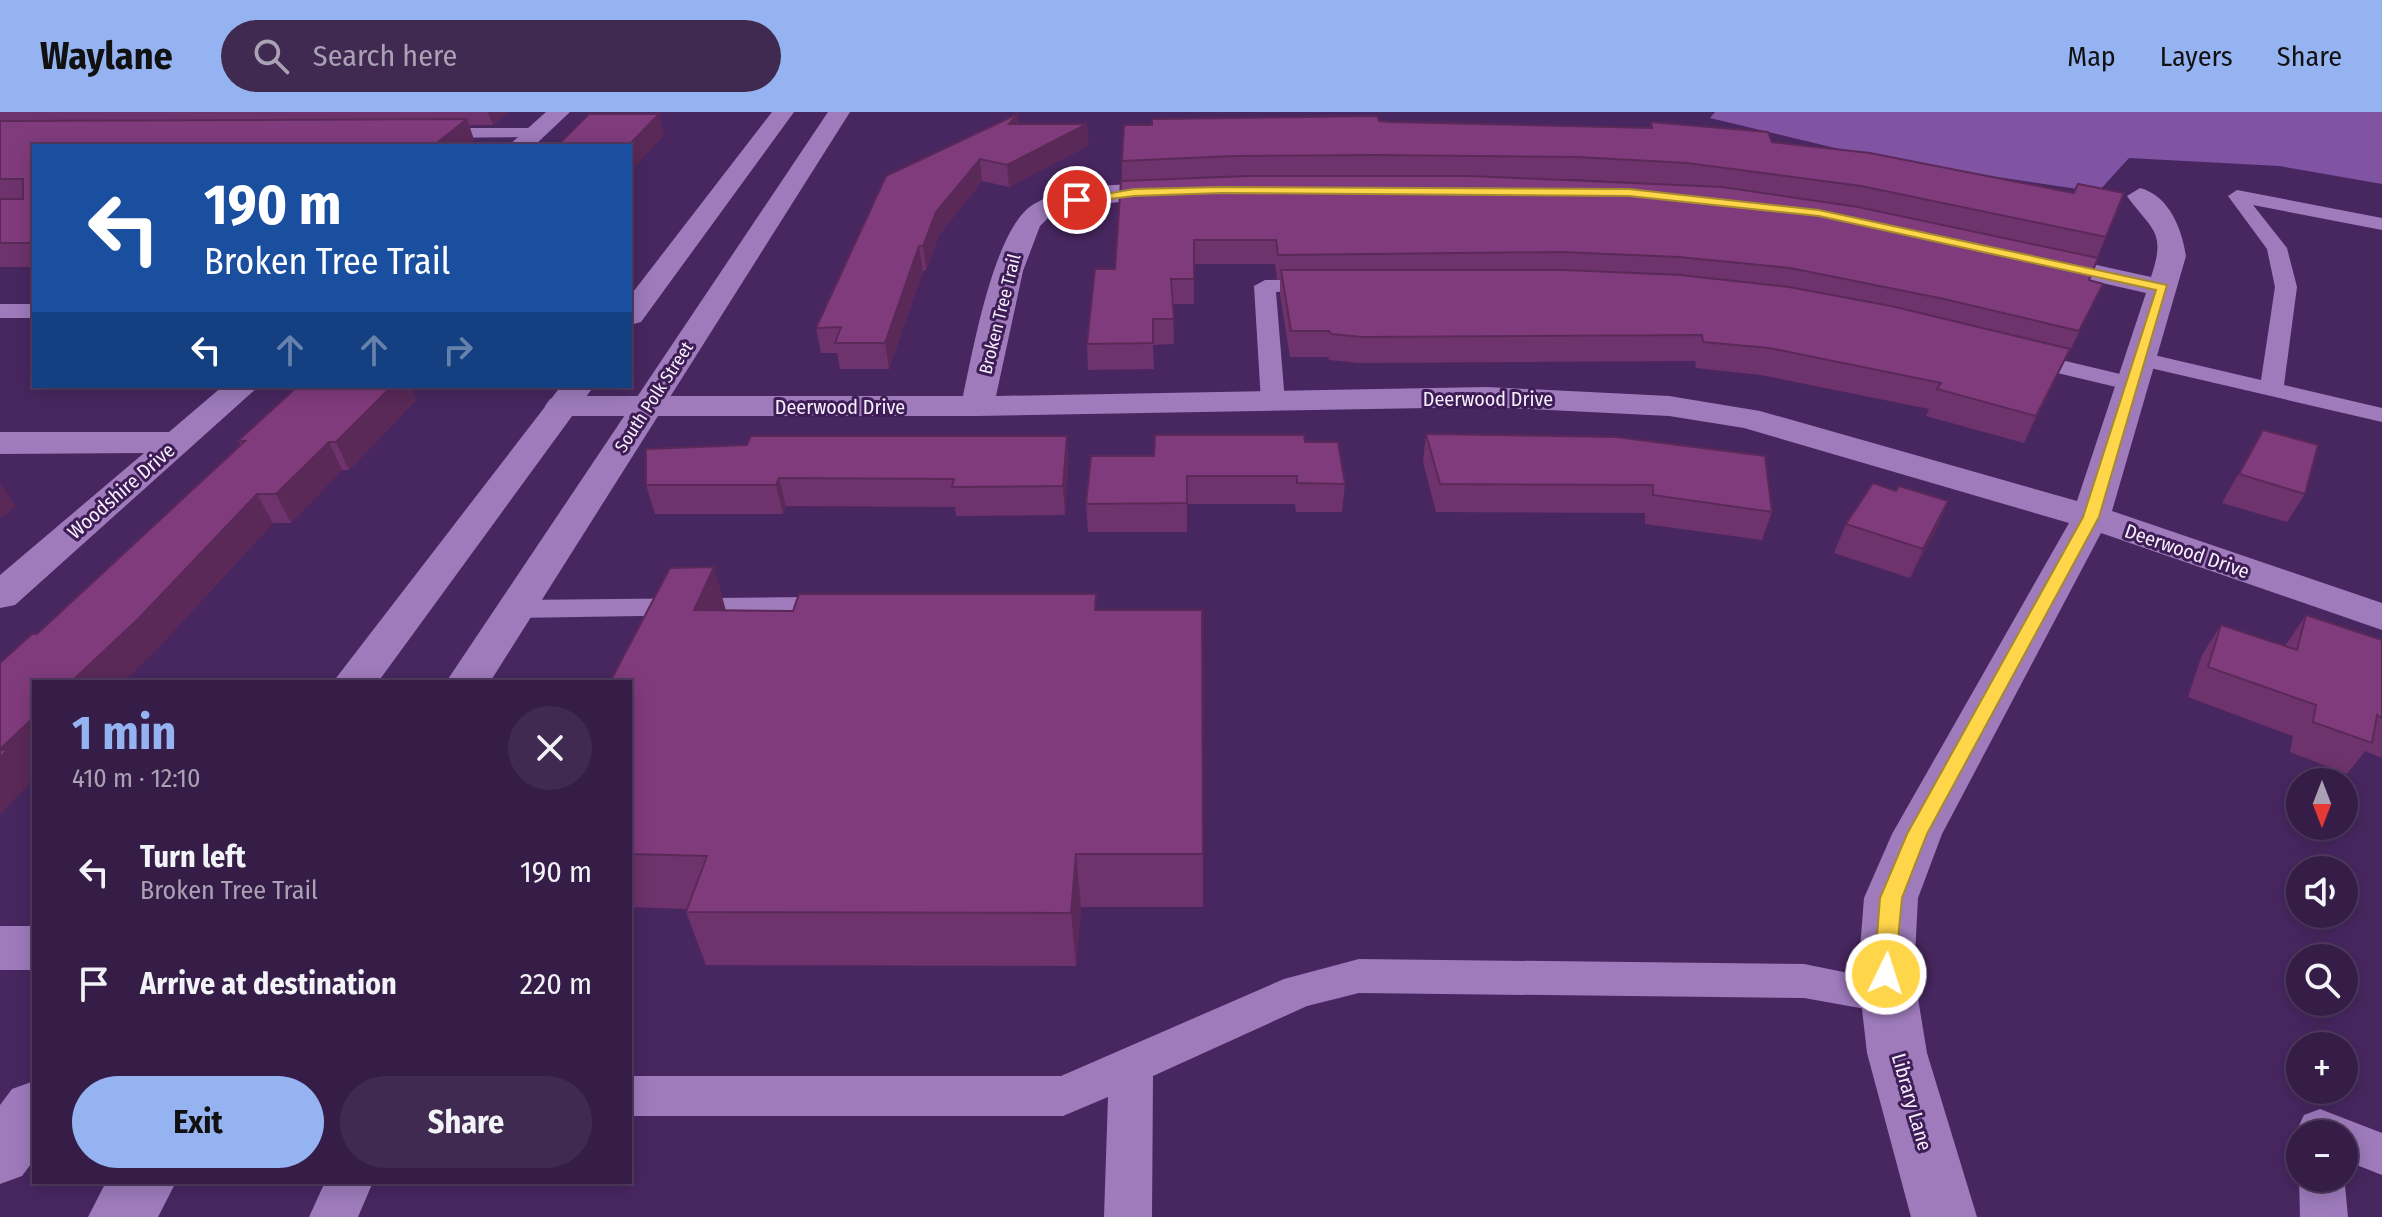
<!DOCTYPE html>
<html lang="en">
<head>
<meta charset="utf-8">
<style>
	body { margin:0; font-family:"Fira Sans Condensed",sans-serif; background:#412a52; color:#f1f3f6; height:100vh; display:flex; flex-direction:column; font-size:30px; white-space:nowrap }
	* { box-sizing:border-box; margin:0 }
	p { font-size:26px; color:#aaa2b4 }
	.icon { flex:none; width:44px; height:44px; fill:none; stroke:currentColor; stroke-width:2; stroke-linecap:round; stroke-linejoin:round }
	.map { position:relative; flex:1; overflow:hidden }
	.sheet { position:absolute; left:32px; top:568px; width:600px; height:504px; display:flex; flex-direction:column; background:#361d48; border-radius:0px; box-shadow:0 4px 20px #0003,0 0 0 2px #503b60 }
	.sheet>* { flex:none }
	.guide { position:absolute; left:32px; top:32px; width:600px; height:244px; border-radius:0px; box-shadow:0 4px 20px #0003,0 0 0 2px #503b60; background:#1a4fa0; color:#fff; overflow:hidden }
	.needle { width:52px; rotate:180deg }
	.buttons { position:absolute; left:2286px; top:656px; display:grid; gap:16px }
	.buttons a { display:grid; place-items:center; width:72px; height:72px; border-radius:50%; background:#361d48; box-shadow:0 4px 20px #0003,0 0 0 2px #503b60; font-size:40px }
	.pin { position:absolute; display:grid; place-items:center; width:68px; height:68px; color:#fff; margin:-34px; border:4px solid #fff; border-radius:50%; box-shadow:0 2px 8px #0007 }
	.me { position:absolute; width:88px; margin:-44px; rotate:4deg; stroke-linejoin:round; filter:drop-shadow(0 0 6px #0008) }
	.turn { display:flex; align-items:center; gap:28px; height:168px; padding:0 40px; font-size:36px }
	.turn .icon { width:104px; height:104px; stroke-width:2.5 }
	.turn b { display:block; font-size:56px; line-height:68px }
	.lanes { display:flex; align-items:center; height:76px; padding:0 40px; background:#0003; justify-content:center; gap:40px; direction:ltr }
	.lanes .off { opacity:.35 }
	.round { display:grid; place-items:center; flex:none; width:84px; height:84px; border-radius:42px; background:#412a52 }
	.overview { display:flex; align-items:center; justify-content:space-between; height:136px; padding:0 40px }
	h1 { font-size:48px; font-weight:700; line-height:60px; color:#95b2f1 }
	.primary-button { display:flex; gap:16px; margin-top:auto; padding:16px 40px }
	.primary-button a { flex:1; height:92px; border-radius:48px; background:#95b2f1; color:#111; font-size:32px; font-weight:700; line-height:92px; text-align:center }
	.primary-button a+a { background:#412a52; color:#f1f3f6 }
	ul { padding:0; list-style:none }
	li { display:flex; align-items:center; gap:24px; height:112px; padding:0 40px }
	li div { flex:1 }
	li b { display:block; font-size:30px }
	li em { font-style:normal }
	header { display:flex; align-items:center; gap:48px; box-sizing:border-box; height:112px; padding:0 40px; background:#95b2f1; color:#111 }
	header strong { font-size:38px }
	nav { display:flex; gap:44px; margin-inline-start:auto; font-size:28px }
	.search { width:560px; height:72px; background:#412a52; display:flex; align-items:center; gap:20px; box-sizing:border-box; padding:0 28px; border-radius:44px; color:#aaa2b4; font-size:30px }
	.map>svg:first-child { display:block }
</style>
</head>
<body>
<header>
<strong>Waylane</strong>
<div class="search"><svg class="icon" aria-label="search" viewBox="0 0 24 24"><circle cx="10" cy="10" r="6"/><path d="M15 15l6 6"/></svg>Search here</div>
<nav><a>Map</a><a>Layers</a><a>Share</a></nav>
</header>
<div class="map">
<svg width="2382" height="1105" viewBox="0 0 2382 1105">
	<rect width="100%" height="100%" fill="#482760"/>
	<!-- forest -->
	<path fill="#8154a3" d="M 1715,0 L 2382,0 L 2382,72 L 2279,54 L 2129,46 L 2098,80 L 1889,49 L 1710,6 Z"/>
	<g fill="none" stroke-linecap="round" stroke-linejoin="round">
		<!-- lane -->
		<path fill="#9f7bbc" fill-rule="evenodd" d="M 535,16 L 543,21 L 541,25 L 430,26 L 422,21 L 430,16 Z
			M 2237,78 L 2382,106 L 2382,118 L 2253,93 L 2287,136 L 2297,175 L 2284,273 L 2382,296 L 2382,310 L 2133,252 L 2129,247 L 2141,240 L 2261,268 L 2275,175 L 2267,137 L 2228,84 Z
			M 1324,167 L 1331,169 L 1335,173 L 1331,177 L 1276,180 L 1285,290 L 1282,295 L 1264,295 L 1261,290 L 1254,174 L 1265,168 Z
			M 0,192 L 34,192 L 34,206 L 0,206 Z
			M 2019,238 L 2141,267 L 2145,272 L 2133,279 L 2011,250 L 2007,245 Z
			M 810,485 L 821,487 L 825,494 L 821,501 L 516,506 L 505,504 L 501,497 L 505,490 L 516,488 Z
			M 1359,847 L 1804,852 L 1903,872 L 1909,884 L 1903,896 L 1888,901 L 1804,886 L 1359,881 L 1307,894 L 1153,964 L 1152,1105 L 1104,1105 L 1108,985 L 1063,1004 L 630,1004 L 630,964 L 1061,964 L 1284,867 Z
			M 2320,997 L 2382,1021 L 2382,1063 L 2344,1048 L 2344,1022 L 2300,1022 L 2300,1028 L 2297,1018 L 2304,1003 Z
			M 2300,1063 L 2300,1066 L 2344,1066 L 2344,1063 L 2348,1105 L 2300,1105 L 2299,1066 Z
			M 325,1070 L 373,1070 L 358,1105 L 309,1105 Z"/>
		<!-- street -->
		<path fill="#9f7bbc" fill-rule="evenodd" d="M 546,0 L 570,0 L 534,34 L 508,34 Z
			M 1178,71 L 1187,74 L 1191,79 L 1187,84 L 1087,93 L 1049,105 L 1040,114 L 1023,159 L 996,284 L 1487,275 L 1669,284 L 1760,299 L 2077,389 L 2146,181 L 2023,153 L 2019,147 L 2023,141 L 2033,139 L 2151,165 C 2167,118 2151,118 2127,84 L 2140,76 C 2170,84 2182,118 2186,144 L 2112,399 L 2382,491 L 2382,518 L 2101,421 L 1942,722 L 1918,786 L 1914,862 L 1927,941 L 1977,1105 L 1911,1105 L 1867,941 L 1858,862 L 1864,786 L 1892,722 L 2069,411 L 1744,316 L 1669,304 L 1487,295 L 977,304 L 562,304 L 550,301 L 545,294 L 550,287 L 562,284 L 963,284 C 973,239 994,115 1034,92 C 1073,69 1134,73 1178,71 Z
			M 223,274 L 259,274 L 15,493 L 0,496 L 0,463 L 144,341 L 0,342 L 0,320 L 169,320 Z
			M 0,814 L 34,814 L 34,858 L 0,858 Z"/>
		<!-- secondary -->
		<path fill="#9f7bbc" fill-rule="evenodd" d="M 772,0 L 794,0 L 641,210 L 630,213 L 630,184 Z
			M 828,0 L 850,0 L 490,570 L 446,570 Z
			M 561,274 L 594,274 L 378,570 L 333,570 Z
			M 34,969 L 34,1048 L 22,1064 L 0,1072 L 0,993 L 12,977 Z
			M 106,1070 L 176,1070 L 158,1105 L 88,1105 Z"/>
	</g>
	<!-- wall -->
	<path fill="#6e336c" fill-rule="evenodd" d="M 0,0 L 509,0 L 493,13 L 469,13 L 474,28 L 34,34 L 34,155 L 0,155 Z
		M 1379,9 L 1650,16 L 1651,10 L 1772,30 L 2106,125 L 2097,146 L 2089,168 L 2103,172 L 2024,331 L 1926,304 L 1929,297 L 1761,263 L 1696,256 L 1695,249 L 1359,251 L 1329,248 L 1328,245 L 1290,245 L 1280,183 L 1280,167 L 1277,167 L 1275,152 L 1194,152 L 1194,192 L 1173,192 L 1174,232 L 1153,233 L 1154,257 L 1088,258 L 1087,232 L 1115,157 L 1122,69 L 1122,49 ZM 1536,67 L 1574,67 L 1681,73 Z
		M 1018,12 L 1089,33 L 1009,75 L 982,69 L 939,123 L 926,158 L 923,159 L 889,257 L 840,257 L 837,241 L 821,241 L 816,216 L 886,64 Z
		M 298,274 L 411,274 L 411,275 L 416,288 L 349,358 L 342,358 L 291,411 L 273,411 L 158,536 L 34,570 L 34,658 L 28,664 L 32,669 L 0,702 L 37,522 L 241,333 L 238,329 Z
		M 2263,318 L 2305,382 L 2287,410 L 2222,391 Z
		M 1426,322 L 1772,400 L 1762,428 L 1645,412 L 1645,401 L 1436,400 L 1423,350 Z
		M 1067,324 L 1068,352 L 1065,403 L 956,404 L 955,395 L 786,394 L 783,402 L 655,402 L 646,373 Z
		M 1305,330 L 1345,372 L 1342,400 L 1296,400 L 1295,392 L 1187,392 L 1187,420 L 1088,420 L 1086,392 L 1154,344 Z
		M 1896,379 L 1948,389 L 1936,418 L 1910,466 L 1834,441 L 1846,412 Z
		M 726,498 L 1097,498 L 1203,742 L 1203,795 L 1081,795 L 1076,854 L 706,853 L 686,800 L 687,797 L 630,795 L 630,570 Z
		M 2306,503 L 2382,528 L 2382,646 L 2365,639 L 2347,662 L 2290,640 L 2293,624 L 2188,585 L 2202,543 L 2221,513 L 2285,534 Z"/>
	<!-- shaded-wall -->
	<path fill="#5a2958" d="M 488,0 L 509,0 L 493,13 Z
		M 659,2 L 664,23 L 630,60 L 630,34 L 628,34 Z
		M 1018,2 L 1019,22 L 1009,12 Z
		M 467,7 L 474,28 L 467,34 L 433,34 Z
		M 1087,12 L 1089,33 L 1009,75 L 1007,53 Z
		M 980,47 L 982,69 L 939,123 L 926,158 L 923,134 L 936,100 Z
		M 919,134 L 923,159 L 889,257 L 885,231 Z
		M 2070,237 L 2058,263 L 2024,331 L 2036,304 Z
		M 392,274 L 411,274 L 411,275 L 416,288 L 349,358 L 336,330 Z
		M 1067,324 L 1068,352 L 1065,403 L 1063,374 Z
		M 329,330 L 342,358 L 291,411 L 276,382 Z
		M 779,366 L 786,394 L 783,402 L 776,373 Z
		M 0,371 L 16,394 L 0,407 Z
		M 257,382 L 273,411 L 158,536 L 124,570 L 71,570 Z
		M 1948,389 L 1936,418 L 1910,466 L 1923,437 Z
		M 714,455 L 728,506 L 694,498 Z
		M 34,605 L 34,658 L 28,664 L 32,669 L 0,702 L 0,637 Z
		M 1076,742 L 1081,795 L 1076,854 L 1071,801 Z"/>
	<!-- building -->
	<path fill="#803b7d" stroke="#5a2958" stroke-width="2" d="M 589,2 L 659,2 L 628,34 L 557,34 Z
		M 1018,2 L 1009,12 L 1087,12 L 1007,53 L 980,47 L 936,100 L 923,134 L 919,134 L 885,231 L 835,231 L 841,215 L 816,216 L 886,64 Z
		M 1377,4 L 1379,9 L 1392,10 L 1652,16 L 1651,10 L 1768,20 L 1772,30 L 1870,41 L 2074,81 L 2078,72 L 2124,81 L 2106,125 L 1861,74 L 1687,51 L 1578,45 L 1376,43 L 1235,44 L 1122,49 L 1124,13 L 1152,13 L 1152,7 Z
		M 467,7 L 433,34 L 34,34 L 34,131 L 0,131 L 0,87 L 23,87 L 23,67 L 0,67 L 0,9 Z
		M 1248,64 L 1470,64 L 1722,75 L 1858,95 L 2098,146 L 2089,168 L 2103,172 L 2079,219 L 1944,187 L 1790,156 L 1679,145 L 1561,140 L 1278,143 L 1276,128 L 1194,128 L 1194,167 L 1171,167 L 1174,207 L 1153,207 L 1153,231 L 1087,232 L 1095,157 L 1115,157 L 1121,69 Z
		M 1281,158 L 1565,158 L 1680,163 L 1789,175 L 1891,194 L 2070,237 L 2036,304 L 1937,277 L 1941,271 L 1769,236 L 1703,230 L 1702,223 L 1362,225 L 1331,222 L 1329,219 L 1291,219 Z
		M 298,274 L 392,274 L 336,330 L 329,330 L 276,382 L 257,382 L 139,506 L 71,570 L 34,570 L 34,605 L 0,637 L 0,551 L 32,522 L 37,522 L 245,329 L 238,329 Z
		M 2263,318 L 2318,333 L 2305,382 L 2239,362 Z
		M 1426,322 L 1616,325 L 1765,344 L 1772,400 L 1653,383 L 1653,373 L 1440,372 Z
		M 1155,323 L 1304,323 L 1305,330 L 1338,330 L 1345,372 L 1297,371 L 1297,364 L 1187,364 L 1187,391 L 1086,392 L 1091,344 L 1154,344 Z
		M 751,324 L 1067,324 L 1063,374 L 952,375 L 954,367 L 779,366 L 776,373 L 646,373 L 646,337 L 747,333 Z
		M 1873,371 L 1896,379 L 1899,374 L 1948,389 L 1923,437 L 1846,412 Z
		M 714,455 L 694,498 L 793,499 L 799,482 L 1096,482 L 1095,498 L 1202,498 L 1203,742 L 1076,742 L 1071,801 L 686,800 L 707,744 L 630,742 L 630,570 L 610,570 L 670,456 Z
		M 2306,503 L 2382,528 L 2382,606 L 2377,603 L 2372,631 L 2313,610 L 2316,593 L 2208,555 L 2221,513 L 2297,538 Z
		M 0,638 L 8,638 L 0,645 Z"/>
	<!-- route -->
	<path fill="#ffd54a" stroke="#a68a30" stroke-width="2" d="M 1221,75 L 1629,77 L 1819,98 L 2167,173 L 2099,405 L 1927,722 L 1902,786 L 1894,869 L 1886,872 L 1877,869 L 1874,862 L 1880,786 L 1907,722 L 2083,405 L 2156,178 L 1819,104 L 1629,84 L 1221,81 L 1134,84 L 1077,91 L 1072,88 L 1134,77 Z"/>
	<g text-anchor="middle" stroke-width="6" stroke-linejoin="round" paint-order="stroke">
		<!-- far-street labels -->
		<g font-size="18" fill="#f6effd" stroke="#3e1c55">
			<text transform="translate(1000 202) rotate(-76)" y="6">Broken Tree Trail</text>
			<text transform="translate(654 285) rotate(-57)" y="6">South Polk Street</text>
		</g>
		<!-- street labels -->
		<g font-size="20" fill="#f6effd" stroke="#3e1c55">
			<text x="1488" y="294">Deerwood Drive</text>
			<text x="840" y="302">Deerwood Drive</text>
			<text transform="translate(121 379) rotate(-41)" y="7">Woodshire Drive</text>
			<text transform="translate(2187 439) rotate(19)" y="7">Deerwood Drive</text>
			<text transform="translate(1912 990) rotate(74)" y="7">Library Lane</text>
		</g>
	</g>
</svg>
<div class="buttons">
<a><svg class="needle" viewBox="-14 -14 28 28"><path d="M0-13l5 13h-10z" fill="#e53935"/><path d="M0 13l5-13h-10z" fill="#aaa2b4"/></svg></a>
<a><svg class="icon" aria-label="sound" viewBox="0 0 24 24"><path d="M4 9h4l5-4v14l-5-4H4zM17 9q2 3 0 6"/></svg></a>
<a><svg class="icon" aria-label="search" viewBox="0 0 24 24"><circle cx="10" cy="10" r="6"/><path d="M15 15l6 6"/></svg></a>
<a>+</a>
<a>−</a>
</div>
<div class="pin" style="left:1077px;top:88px;background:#d93025"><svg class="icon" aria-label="arrive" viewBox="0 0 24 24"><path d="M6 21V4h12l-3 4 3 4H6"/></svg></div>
<svg class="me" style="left:1886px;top:862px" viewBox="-20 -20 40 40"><circle r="17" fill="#ffd54a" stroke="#fff" stroke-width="3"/><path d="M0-11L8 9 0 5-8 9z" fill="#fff"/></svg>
<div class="guide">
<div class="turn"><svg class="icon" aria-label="left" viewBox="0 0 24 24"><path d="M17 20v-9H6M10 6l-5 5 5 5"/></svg><div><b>190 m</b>Broken Tree Trail</div></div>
<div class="lanes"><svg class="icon" aria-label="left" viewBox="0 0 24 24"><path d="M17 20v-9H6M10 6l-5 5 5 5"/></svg><svg class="icon off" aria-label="ahead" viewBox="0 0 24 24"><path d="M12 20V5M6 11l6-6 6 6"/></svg><svg class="icon off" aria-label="ahead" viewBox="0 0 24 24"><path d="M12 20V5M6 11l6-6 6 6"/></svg><svg class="icon off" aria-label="right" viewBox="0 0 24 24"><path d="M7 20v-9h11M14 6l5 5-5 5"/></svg></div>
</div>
<section class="sheet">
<div class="overview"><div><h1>1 min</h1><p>410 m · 12:10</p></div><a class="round"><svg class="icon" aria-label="close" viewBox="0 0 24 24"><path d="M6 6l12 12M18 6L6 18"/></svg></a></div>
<ul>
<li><svg class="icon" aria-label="left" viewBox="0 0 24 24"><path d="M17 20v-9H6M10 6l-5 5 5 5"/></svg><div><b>Turn left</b><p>Broken Tree Trail</p></div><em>190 m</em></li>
<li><svg class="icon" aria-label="arrive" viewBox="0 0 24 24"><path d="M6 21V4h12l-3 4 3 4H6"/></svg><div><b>Arrive at destination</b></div><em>220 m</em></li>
</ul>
<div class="primary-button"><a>Exit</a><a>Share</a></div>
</section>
</div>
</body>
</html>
